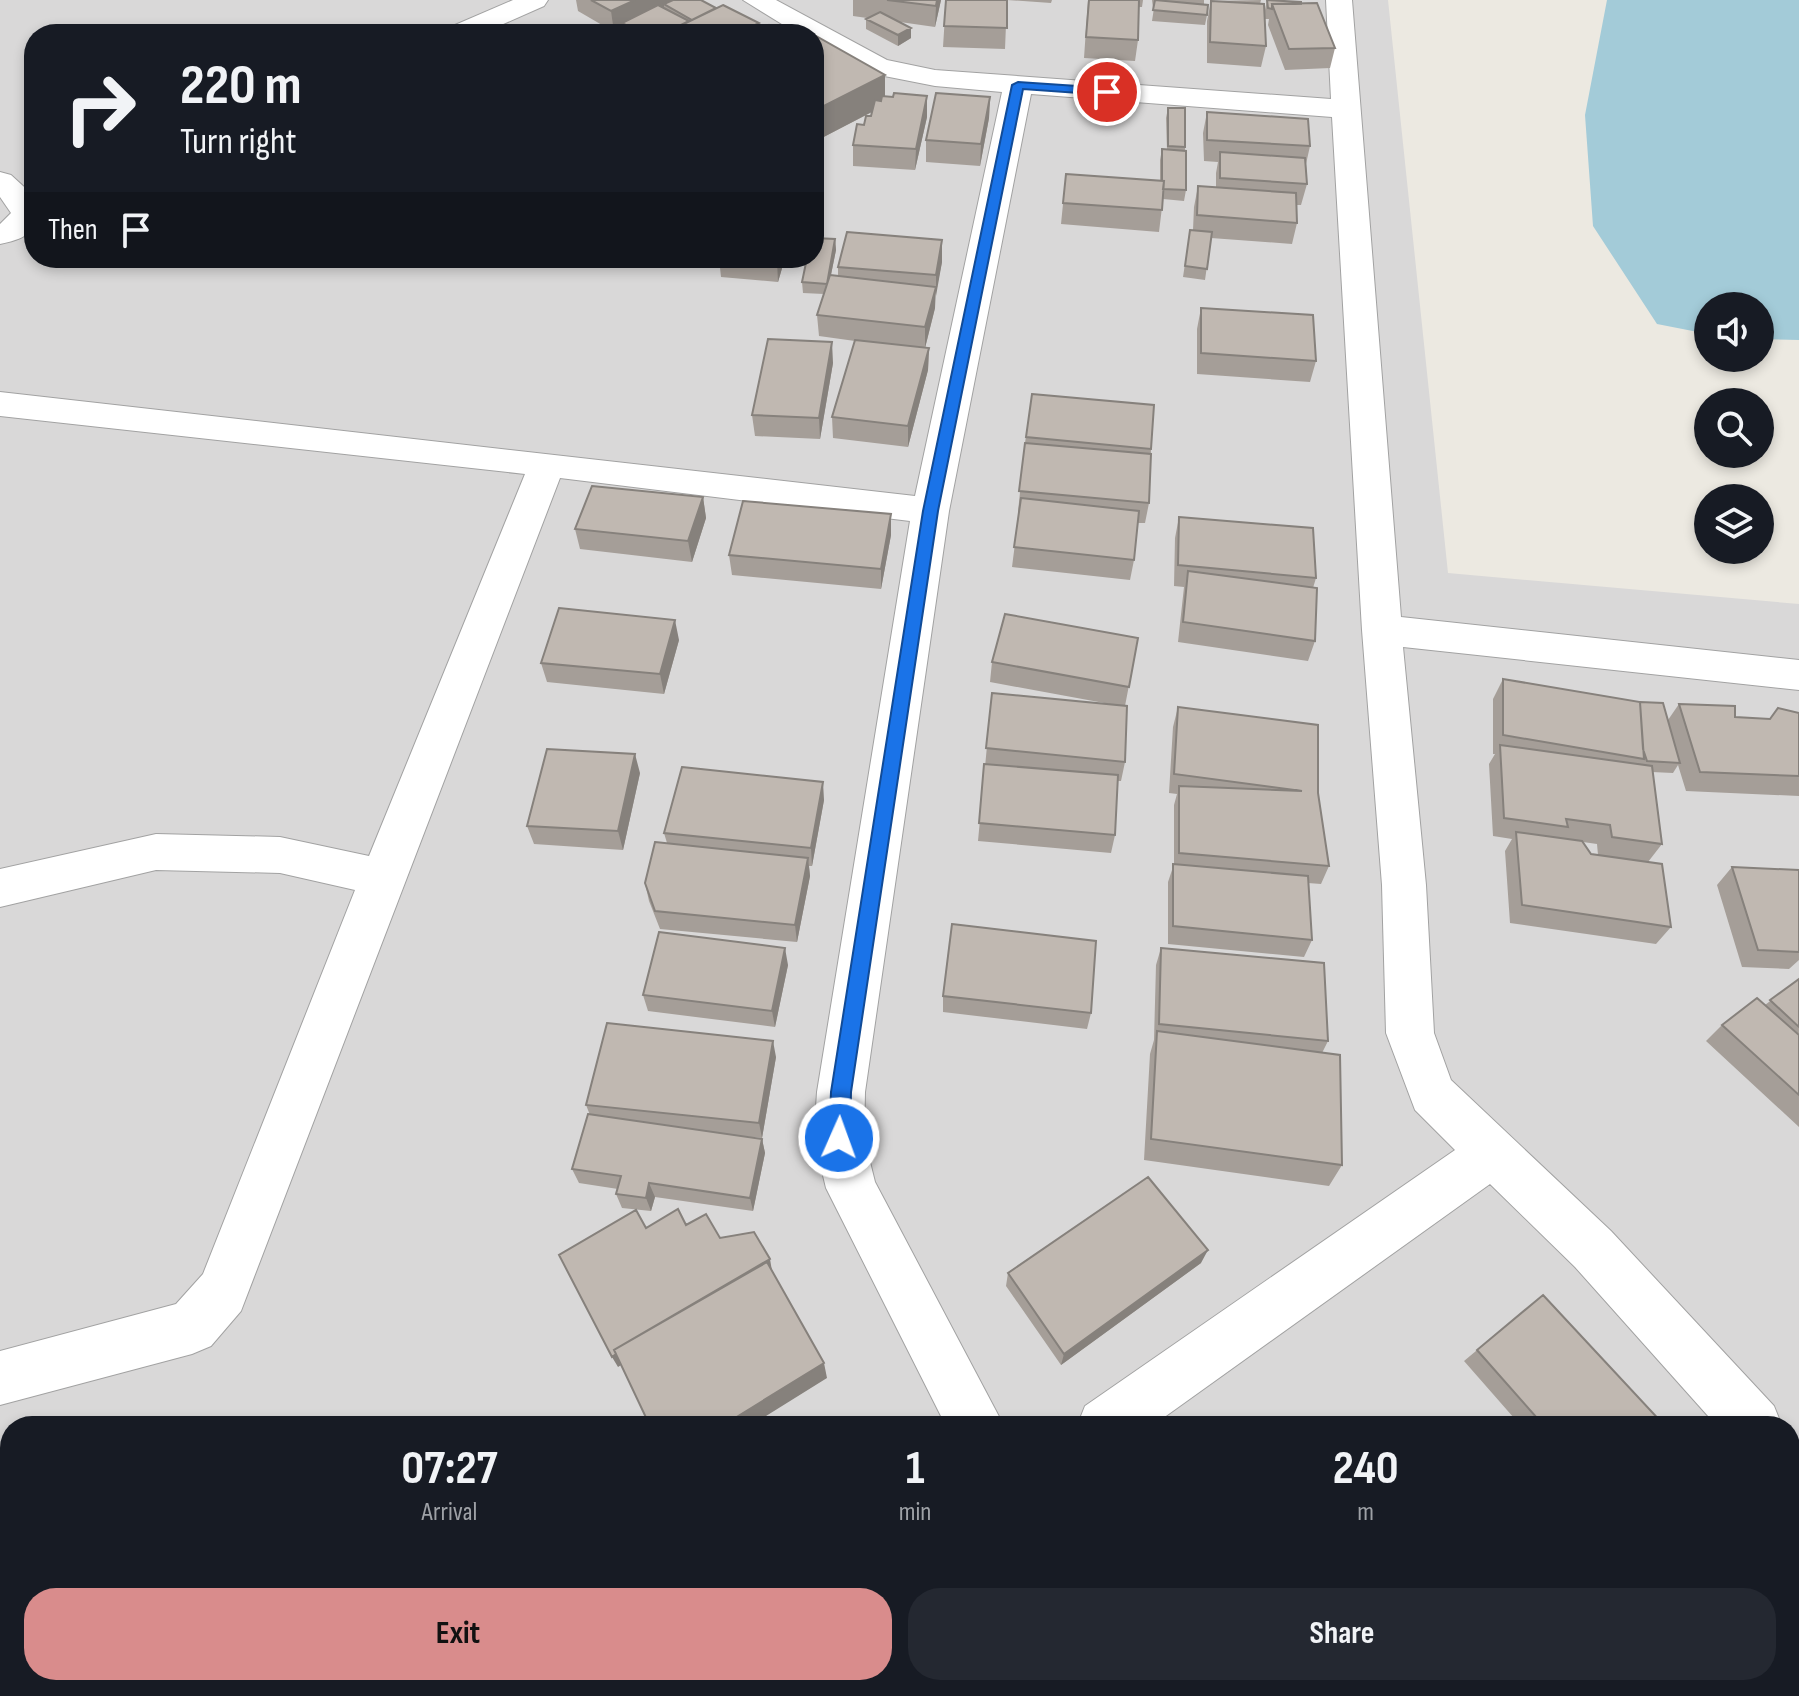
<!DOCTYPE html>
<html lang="en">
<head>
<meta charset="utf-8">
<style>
	body { margin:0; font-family:"Sofia Sans Condensed",sans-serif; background:#242831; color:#f1f3f6; height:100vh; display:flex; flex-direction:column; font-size:30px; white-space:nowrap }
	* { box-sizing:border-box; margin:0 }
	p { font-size:26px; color:#9ea1a6 }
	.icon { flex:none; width:44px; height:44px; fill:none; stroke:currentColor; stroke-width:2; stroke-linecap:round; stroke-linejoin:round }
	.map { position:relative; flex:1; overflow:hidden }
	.details { position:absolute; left:0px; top:1416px; width:1800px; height:280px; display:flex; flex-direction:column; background:#171b24; border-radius:32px 32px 0 0; box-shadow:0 4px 12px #0003 }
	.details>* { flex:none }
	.banner { position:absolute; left:24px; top:24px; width:800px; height:244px; border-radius:32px; box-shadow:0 4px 12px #0003; background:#171b24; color:#f1f3f6; overflow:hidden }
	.controls { position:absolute; left:1694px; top:292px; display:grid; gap:16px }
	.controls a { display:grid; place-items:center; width:80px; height:80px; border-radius:50%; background:#171b24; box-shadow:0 4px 12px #0003; font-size:40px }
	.pin { position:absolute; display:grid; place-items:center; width:68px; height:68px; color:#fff; margin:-34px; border:4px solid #fff; border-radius:50%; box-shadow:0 2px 8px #0007 }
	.me { position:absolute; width:88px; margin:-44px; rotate:2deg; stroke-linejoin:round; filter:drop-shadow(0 0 6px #0008) }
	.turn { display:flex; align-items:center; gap:28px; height:168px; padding:0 24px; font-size:36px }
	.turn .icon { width:104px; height:104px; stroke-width:2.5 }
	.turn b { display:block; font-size:56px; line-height:68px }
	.then { display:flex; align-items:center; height:76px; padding:0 24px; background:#0003; gap:16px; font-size:30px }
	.eta { display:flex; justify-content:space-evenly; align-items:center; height:136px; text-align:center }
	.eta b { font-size:48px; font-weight:700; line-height:56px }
	.button { display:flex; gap:16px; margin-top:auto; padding:16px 24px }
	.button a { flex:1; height:92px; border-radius:32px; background:#d98c8c; color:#111; font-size:32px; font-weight:700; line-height:92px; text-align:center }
	.button a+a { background:#242831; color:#f1f3f6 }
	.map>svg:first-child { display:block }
</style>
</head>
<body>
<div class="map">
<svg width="1799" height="1696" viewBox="0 0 1799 1696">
	<rect width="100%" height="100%" fill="#ece9e1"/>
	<!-- residential -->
	<path fill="#d9d8d8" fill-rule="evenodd" d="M 0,0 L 1388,0 L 1448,573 L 1799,604 L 1799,1696 L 0,1696 ZM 34,34 L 814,34 L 814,258 L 34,258 ZM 10,1426 L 1790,1426 L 1790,1686 L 10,1686 Z"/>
	<!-- water -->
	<path fill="#a3cbd8" d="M 1607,0 L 1799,0 L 1799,340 L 1760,339 L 1760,306 L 1708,306 L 1708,334 L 1657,324 L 1593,226 L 1585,115 Z"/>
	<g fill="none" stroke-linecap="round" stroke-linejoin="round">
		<!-- minor casing -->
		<g stroke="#a2a2a2" stroke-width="2">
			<path id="minor" d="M 513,0 L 548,0 L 544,6 L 481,34 L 444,34 L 448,28 Z
				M 743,0 L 776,0 L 887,60 L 935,70 L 1331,99 L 1326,0 L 1352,0 L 1401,617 L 1799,660 L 1799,690 L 1403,647 L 1426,885 L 1434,1033 L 1451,1080 L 1611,1231 L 1774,1406 L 1782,1426 L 1717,1426 L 1575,1267 L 1490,1184 L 1152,1426 L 1077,1426 L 1085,1406 L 1455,1150 L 1415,1110 L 1386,1033 L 1382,885 L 1362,630 L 1332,117 L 1031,94 L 949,511 L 865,1092 L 864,1138 L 875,1182 L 1004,1426 L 946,1426 L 826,1188 L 814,1138 L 817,1092 L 910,521 L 560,478 L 241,1311 L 211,1346 L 192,1354 L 0,1405 L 0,1351 L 176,1304 L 203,1274 L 355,890 L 280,873 L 156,870 L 0,907 L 0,869 L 156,834 L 280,837 L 369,856 L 525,474 L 0,416 L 0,392 L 915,496 L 1002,92 L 935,86 L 869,73 L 814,43 L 814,34 L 798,34 Z
				M 0,172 L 11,175 L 34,196 C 34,230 36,236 0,244 L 0,224 L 11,213 L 0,197 Z
				M 1790,1438 L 1799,1441 L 1799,1504 L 1790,1501 Z
				M 708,1686 L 779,1686 L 774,1696 L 703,1696 Z"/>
		</g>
		<!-- minor -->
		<use href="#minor" fill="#fff" fill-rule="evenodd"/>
	</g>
	<!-- wall -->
	<path fill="#a59e98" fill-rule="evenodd" d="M 576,0 L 701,0 L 716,8 L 759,23 L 759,30 L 784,34 L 624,34 L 623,28 L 614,32 L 578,11 Z
		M 853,0 L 941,0 L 935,27 L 900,22 L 911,38 L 898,46 L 866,29 L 866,19 L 867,18 L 853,16 Z
		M 946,0 L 1052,0 L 1051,3 L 1007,0 L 1005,49 L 943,47 Z
		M 1088,0 L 1143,0 L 1142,7 L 1139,7 L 1138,40 L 1135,61 L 1084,58 Z
		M 1152,0 L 1204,0 L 1204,4 L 1207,15 L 1205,25 L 1152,21 L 1154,8 L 1153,8 Z
		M 1261,0 L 1260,4 L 1266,46 L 1261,67 L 1207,63 L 1207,21 L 1211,1 Z
		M 1267,0 L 1301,4 L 1335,48 L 1330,68 L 1285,70 L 1268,25 L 1269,19 L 1265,19 L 1265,10 Z
		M 814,36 L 885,97 L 927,117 L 915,170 L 853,166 L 853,145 L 864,125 L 871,116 L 872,112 L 814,142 Z
		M 990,97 L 989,118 L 980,166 L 926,162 L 926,140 Z
		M 1168,108 L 1185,147 L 1186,190 L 1184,201 L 1163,199 L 1159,232 L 1061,224 L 1066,174 L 1160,181 L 1160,160 L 1162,149 L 1167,150 L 1166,118 Z
		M 1207,112 L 1310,146 L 1306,164 L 1307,184 L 1301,205 L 1297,205 L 1297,223 L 1292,244 L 1211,238 L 1205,280 L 1183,277 L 1190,230 L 1193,230 L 1194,207 L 1198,186 L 1216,187 L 1216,173 L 1218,162 L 1204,161 L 1203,133 Z
		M 835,239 L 836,250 L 831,275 L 838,276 L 838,267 L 942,262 L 935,296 L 935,308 L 925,348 L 929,348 L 928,370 L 908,447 L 833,438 L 832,417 L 855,341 L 819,336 L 817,315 L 824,294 L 803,293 L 802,282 Z
		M 719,258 L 785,258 L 778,282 L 721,277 Z
		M 1201,308 L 1316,361 L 1310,382 L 1197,374 L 1197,329 Z
		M 833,363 L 820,439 L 755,436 L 752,415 Z
		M 1032,394 L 1151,449 L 1149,503 L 1145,523 L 1138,523 L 1134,560 L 1130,580 L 1012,567 L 1019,512 L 1018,512 L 1025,443 Z
		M 703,497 L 706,518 L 692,562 L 580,549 L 575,529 Z
		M 891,514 L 891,535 L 881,589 L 732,575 L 729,555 Z
		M 1179,517 L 1316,578 L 1313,588 L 1315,641 L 1308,661 L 1178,642 L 1184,587 L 1174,586 L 1175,538 Z
		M 1138,638 L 1125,706 L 1125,762 L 1121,781 L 1117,781 L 1115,835 L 1111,853 L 978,841 L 992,693 L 1115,705 L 990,682 L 992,662 Z
		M 679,640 L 664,694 L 547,682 L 541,663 Z
		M 1503,679 L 1668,720 L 1679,704 L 1735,717 L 1770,719 L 1799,713 L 1799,796 L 1686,791 L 1678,765 L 1673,773 L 1652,772 L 1662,844 L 1648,862 L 1671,927 L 1656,944 L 1510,923 L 1505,851 L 1512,839 L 1493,836 L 1489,764 L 1495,754 L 1493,754 L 1493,699 ZM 1583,842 L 1597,844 L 1598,855 L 1591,854 Z
		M 1178,707 L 1318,793 L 1329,866 L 1321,884 L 1308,883 L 1312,940 L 1304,957 L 1168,944 L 1168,882 L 1174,864 L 1174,805 L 1177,794 L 1169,793 L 1173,727 Z
		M 640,773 L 623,850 L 534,844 L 527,826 Z
		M 824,800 L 812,866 L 809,866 L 810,876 L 797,942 L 660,929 L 649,901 L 645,883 L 667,843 L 664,833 Z
		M 1732,867 L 1799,870 L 1799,960 L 1789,969 L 1742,967 L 1717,885 Z
		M 1161,948 L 1328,1041 L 1322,1053 L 1342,1165 L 1329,1186 L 1144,1160 L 1150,1054 L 1154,1040 L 1156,965 Z
		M 788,965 L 775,1027 L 648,1011 L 643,995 Z
		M 1799,979 L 1799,1127 L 1706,1041 L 1722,1025 L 1765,1005 Z
		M 943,996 L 1091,1013 L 1087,1029 L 943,1012 Z
		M 776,1057 L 762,1138 L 739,1136 L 762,1139 L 765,1153 L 753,1211 L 655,1197 L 651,1211 L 622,1208 L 616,1194 L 618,1189 L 579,1183 L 572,1169 L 590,1115 L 586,1105 Z
		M 1201,1263 L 1061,1365 L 1006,1286 L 1008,1273 Z
		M 1543,1295 L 1665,1426 L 1521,1426 L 1464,1361 Z
		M 1096,1686 L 1237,1686 L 1244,1696 L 1102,1696 Z
		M 1241,1686 L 1369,1686 L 1357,1696 L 1247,1696 Z
		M 1437,1686 L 1492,1686 L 1500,1696 L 1426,1696 Z"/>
	<!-- shaded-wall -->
	<path fill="#86817c" d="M 635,0 L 678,0 L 664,4 L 664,8 L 622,23 L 623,28 L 614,32 L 611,11 Z
		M 937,0 L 941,0 L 935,27 L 936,6 Z
		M 759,23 L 759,34 L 738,34 Z
		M 911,28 L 911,38 L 898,46 L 898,35 Z
		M 885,75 L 885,105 L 814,142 L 814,111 Z
		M 927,96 L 927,117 L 915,170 L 916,149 Z
		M 990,97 L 989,118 L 980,166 L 981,144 Z
		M 835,239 L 836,250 L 827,294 L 827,284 Z
		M 942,240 L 942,262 L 936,296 L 936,275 Z
		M 777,258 L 785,258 L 778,282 L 777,261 Z
		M 936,287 L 935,308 L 925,348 L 925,327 Z
		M 832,342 L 833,363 L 820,439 L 819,418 Z
		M 929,348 L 928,370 L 908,447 L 908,426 Z
		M 703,497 L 706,518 L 692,562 L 688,541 Z
		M 891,514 L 891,535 L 881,589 L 881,569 Z
		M 675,620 L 679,640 L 664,694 L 660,674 Z
		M 635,754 L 640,773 L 623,850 L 618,831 Z
		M 823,782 L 824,800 L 812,866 L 811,848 Z
		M 808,858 L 810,876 L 797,942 L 795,925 Z
		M 785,948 L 788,965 L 775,1027 L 772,1011 Z
		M 773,1041 L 776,1057 L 762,1138 L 759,1123 Z
		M 762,1139 L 765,1153 L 753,1211 L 750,1198 Z
		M 649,1183 L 655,1197 L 651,1211 L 646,1198 Z
		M 1208,1250 L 1201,1263 L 1061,1365 L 1064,1354 Z
		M 770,1259 L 772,1271 L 618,1367 L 612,1357 Z
		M 824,1363 L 827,1378 L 750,1426 L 722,1426 Z"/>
	<!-- building -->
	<path fill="#c0b8b1" stroke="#86817c" stroke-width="2" d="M 591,0 L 635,0 L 611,11 Z
		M 673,0 L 701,0 L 716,8 L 692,20 L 664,4 Z
		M 887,0 L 937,0 L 936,6 Z
		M 946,0 L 1007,0 L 1007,28 L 944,26 Z
		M 1089,0 L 1139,0 L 1138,40 L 1086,37 Z
		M 1155,0 L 1208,5 L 1207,15 L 1153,10 Z
		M 1267,0 L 1301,2 L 1301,4 L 1272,4 L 1272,9 L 1268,8 Z
		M 1211,1 L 1264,4 L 1266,46 L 1210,42 Z
		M 1317,3 L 1335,48 L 1289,49 L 1272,4 Z
		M 658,5 L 689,21 L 663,34 L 642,34 L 622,23 Z
		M 723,5 L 759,23 L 738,34 L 663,34 Z
		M 880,12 L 911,28 L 898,35 L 866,19 Z
		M 769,25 L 784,34 L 750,34 Z
		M 814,36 L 816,36 L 885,75 L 814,111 Z
		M 894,93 L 927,96 L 916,149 L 853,145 L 857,124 L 864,125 L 866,116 L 871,116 L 875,100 L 881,101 L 882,96 L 893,97 Z
		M 936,93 L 990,97 L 981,144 L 926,140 Z
		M 1168,108 L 1185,108 L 1185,147 L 1168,146 Z
		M 1207,112 L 1308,119 L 1310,146 L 1207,140 Z
		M 1162,149 L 1186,151 L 1186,190 L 1163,189 L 1164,181 L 1162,181 Z
		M 1220,152 L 1305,158 L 1307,184 L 1220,178 Z
		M 1066,174 L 1164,181 L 1162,210 L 1063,203 Z
		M 1198,186 L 1296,193 L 1297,223 L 1197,215 Z
		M 1190,230 L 1212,232 L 1207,269 L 1185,266 Z
		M 847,232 L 942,240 L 936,275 L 838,267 Z
		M 814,238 L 835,239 L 827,284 L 802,282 L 807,258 L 814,258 Z
		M 746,258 L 777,258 L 777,261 Z
		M 830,275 L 936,287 L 925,327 L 817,315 Z
		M 1201,308 L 1313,315 L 1316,361 L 1201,353 Z
		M 768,339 L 832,342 L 819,418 L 752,415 Z
		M 855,340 L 929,348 L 908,426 L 832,417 Z
		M 1032,394 L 1154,405 L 1151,449 L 1026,437 Z
		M 1025,443 L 1151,454 L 1149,503 L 1019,491 Z
		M 592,486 L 703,497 L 688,541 L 575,529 Z
		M 1021,498 L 1139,511 L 1134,560 L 1014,547 Z
		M 743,501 L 891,514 L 881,569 L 729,555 Z
		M 1179,517 L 1313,528 L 1316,578 L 1178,565 Z
		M 1188,571 L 1317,588 L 1315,641 L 1183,622 Z
		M 559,608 L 675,620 L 660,674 L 541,663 Z
		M 1005,614 L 1138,638 L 1129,687 L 992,662 Z
		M 1503,679 L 1640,702 L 1644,759 L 1503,735 Z
		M 992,693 L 1127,706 L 1125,762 L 986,748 Z
		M 1640,702 L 1663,703 L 1680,763 L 1647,761 L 1643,749 Z
		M 1679,704 L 1735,706 L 1735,717 L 1770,719 L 1778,708 L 1799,713 L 1799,776 L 1700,772 Z
		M 1178,707 L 1318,725 L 1318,793 L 1329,866 L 1179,853 L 1179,786 L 1302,791 L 1174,774 Z
		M 1500,745 L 1652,766 L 1662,844 L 1612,837 L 1610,825 L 1566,819 L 1568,827 L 1504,818 Z
		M 547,749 L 635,754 L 618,831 L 527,826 Z
		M 984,764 L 1118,775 L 1115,835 L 979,823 Z
		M 682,767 L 823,782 L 811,848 L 664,833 Z
		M 1516,832 L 1582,841 L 1591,854 L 1662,864 L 1671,927 L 1522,905 Z
		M 655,842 L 808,858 L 795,925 L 655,911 L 645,883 Z
		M 1173,864 L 1308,876 L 1312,940 L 1173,926 Z
		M 1732,867 L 1799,870 L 1799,952 L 1758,950 Z
		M 952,924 L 1096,941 L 1091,1013 L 943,996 Z
		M 659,932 L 785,948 L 772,1011 L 643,995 Z
		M 1161,948 L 1324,963 L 1328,1041 L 1159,1024 Z
		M 1799,979 L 1799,1027 L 1770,1000 Z
		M 1757,998 L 1799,1035 L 1799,1095 L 1722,1025 Z
		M 607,1023 L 773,1041 L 759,1123 L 586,1105 Z
		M 1157,1031 L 1340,1055 L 1342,1165 L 1151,1139 Z
		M 588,1114 L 762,1139 L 750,1198 L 649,1183 L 646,1198 L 616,1194 L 621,1176 L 572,1169 Z
		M 1148,1177 L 1208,1250 L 1064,1354 L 1008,1273 Z
		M 678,1209 L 686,1225 L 706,1214 L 720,1238 L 754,1232 L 770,1259 L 614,1350 L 616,1354 L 612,1357 L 559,1255 L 636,1210 L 646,1228 Z
		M 767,1262 L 824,1363 L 722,1426 L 650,1426 L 614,1350 Z
		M 1543,1295 L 1665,1426 L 1544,1426 L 1477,1350 Z
		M 1103,1686 L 1237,1686 L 1244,1696 L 1109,1696 Z
		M 1257,1686 L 1369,1686 L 1357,1696 L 1264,1696 Z
		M 1447,1686 L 1492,1686 L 1500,1696 L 1437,1696 Z"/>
	<!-- route -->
	<path fill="#1a73e8" stroke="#114b97" stroke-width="2" d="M 1018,82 L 1107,88 L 1113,92 L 1107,95 L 1023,89 L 938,511 L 851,1092 L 850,1138 L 847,1145 L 839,1148 L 832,1145 L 829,1138 L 831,1092 L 923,511 L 1012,85 Z"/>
</svg>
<div class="controls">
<a><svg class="icon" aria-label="sound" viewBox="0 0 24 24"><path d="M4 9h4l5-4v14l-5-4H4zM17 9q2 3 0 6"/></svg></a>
<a><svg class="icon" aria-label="search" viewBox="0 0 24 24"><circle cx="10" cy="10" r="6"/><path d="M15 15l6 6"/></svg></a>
<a><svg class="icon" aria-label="layers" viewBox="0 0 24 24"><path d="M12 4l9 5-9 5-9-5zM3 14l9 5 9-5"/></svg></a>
</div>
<div class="pin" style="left:1107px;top:92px;background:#d93025"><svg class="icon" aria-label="arrive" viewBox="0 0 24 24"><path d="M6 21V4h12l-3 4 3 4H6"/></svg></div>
<svg class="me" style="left:839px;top:1138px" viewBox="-20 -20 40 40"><circle r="17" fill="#1a73e8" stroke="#fff" stroke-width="3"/><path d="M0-11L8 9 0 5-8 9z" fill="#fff"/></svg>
<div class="banner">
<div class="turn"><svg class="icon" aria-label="right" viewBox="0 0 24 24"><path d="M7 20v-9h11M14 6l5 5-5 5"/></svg><div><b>220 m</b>Turn right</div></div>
<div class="then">Then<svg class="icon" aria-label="arrive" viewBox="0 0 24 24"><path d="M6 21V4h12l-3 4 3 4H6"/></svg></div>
</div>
<section class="details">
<div class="eta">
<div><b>07:27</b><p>Arrival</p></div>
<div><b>1</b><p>min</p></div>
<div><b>240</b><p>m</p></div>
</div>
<div class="button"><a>Exit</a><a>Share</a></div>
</section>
</div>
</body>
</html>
